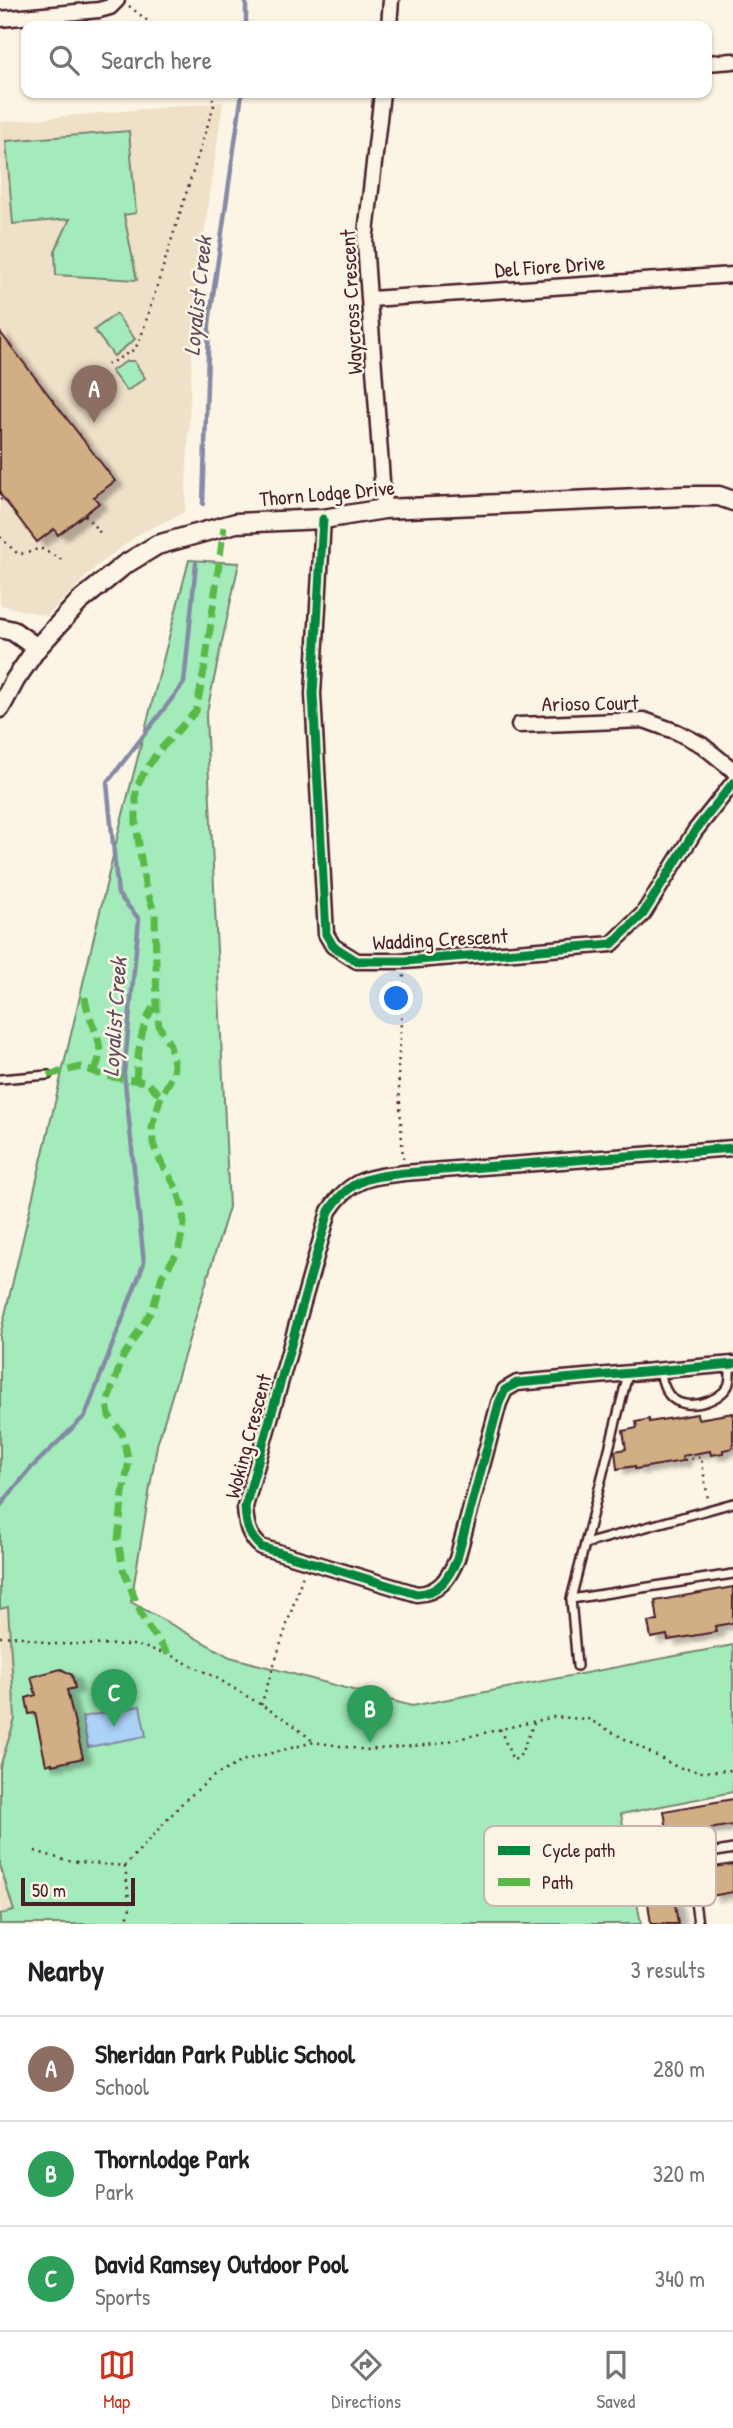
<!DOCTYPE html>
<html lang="en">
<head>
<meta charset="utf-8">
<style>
	body { margin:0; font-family:"Patrick Hand",sans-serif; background:#f2f2f2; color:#202124 }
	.scale { position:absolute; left:21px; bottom:18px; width:114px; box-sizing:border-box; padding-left:7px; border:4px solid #4a1f2b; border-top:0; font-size:19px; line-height:24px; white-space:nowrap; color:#4a1f2b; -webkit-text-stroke:5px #fcf5e5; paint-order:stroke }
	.you { position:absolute; left:397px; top:999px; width:24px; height:24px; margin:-18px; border:5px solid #fff; border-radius:50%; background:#1a73e8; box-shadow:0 0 0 10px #1a73e833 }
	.badge { display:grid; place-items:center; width:46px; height:46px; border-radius:50%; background:#c8321e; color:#fff; font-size:23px; font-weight:700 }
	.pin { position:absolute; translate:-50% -58px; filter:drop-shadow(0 2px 4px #0008) }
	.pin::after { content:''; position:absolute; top:37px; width:24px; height:21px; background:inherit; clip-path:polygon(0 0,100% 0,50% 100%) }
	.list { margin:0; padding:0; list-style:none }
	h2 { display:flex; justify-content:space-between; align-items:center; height:91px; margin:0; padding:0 28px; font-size:30px }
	h2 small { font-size:23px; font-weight:400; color:#757577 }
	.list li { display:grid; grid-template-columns:46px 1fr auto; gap:21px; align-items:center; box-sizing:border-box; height:105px; padding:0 28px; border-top:2px solid #e0e0e0 }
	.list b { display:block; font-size:26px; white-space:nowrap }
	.list p { margin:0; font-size:23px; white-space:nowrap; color:#757577 }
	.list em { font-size:23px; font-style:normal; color:#757577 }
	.icon { flex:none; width:38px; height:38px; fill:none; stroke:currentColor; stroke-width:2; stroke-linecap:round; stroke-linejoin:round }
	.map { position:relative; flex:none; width:733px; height:1924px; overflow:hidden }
	.search { position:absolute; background:#fff; box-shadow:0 2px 5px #0004; left:21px; right:21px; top:21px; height:77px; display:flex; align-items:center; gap:18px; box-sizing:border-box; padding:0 24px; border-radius:14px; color:#757577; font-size:26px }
	.sheet { height:406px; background:#fff }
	nav { display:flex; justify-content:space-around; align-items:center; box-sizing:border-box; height:98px; border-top:2px solid #e0e0e0; background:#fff; font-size:19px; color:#757577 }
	nav a { display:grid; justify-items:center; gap:4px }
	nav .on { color:#c8321e }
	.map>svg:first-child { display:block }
</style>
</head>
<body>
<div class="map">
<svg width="733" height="1924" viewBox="0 0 733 1924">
	<defs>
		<filter id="shadow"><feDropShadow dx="8" dy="4.5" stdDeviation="2" flood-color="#0004"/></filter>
	</defs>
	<rect width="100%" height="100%" fill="#fcf5e5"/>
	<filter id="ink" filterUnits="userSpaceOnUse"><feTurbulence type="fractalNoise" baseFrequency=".0143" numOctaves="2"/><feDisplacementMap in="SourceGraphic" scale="14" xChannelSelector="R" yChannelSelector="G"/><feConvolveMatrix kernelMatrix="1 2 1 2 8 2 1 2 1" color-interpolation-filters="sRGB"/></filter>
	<g filter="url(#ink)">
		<g fill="#efe0c8">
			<polygon points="223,102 200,264 193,334 185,512 139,534 97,566 47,616 0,605 0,122"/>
			<polygon points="8,1607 15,1719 0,1767 0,1609"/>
			<polygon points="0,1865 14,1911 0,1914"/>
		</g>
		<g fill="#a3ebba" stroke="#768572" stroke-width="2">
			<polygon points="129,131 136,213 124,215 137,280 56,275 55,251 70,219 13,224 6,141"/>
			<polygon points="116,314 135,339 114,356 94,330"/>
			<polygon points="127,361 134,361 145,378 127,391 111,371"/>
			<polygon points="189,560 239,563 206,716 229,1207 157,1445 131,1602 230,1657 412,1706 733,1645 733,1792 621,1814 641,1924 0,1924 0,1914 14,1911 0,1865 0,1767 15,1719 8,1607 0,1609 0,1336 120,826"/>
		</g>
		<polygon fill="#acd2f6" stroke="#858aa5" stroke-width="2" points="140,1706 146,1736 88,1747 82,1717"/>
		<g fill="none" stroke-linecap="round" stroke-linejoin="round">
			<g stroke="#858aa5" stroke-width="4.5">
				<polyline points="246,0 246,26"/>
				<polyline points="203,504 209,323 242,93"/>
				<polyline points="0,1506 31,1468 85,1416 144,1263 124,1073 139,919 118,894 107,783 184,683 196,563"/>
			</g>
		</g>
		<g fill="#d1ae83" stroke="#4a1f2b" stroke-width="2" filter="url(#shadow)">
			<polygon points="0,332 115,481 94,497 99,503 58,535 54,529 37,542 0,494"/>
			<polygon points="733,1413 733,1448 723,1450 723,1453 711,1455 710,1451 682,1456 683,1461 635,1469 635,1466 617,1469 615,1451 626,1449 623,1431 637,1428 636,1422 649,1419 649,1422 697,1414 698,1419"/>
			<polygon points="733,1587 733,1623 715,1626 716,1632 668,1640 667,1635 651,1638 648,1622 658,1621 655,1601"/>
			<polygon points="61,1669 72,1675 75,1688 67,1690 83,1758 52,1765 52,1763 46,1765 35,1713 29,1714 26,1698 36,1695 31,1677"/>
			<polygon points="733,1799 733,1825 668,1836 664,1811"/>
			<polygon points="666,1843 678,1924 651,1924 640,1847"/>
			<polygon points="733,1864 733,1892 711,1896 707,1868"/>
		</g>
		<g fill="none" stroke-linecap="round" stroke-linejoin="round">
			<defs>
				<g id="service">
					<polyline points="0,1079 48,1075"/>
					<path d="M659,1371C662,1379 664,1390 670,1396C684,1412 718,1403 728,1386C731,1380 730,1372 730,1365"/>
					<polyline points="585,1544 733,1503"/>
					<polyline points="571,1599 733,1574"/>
					<polyline points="577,1666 571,1599 628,1374"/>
					<polyline points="698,1924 689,1857 733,1849"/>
				</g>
				<g id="minor">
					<polyline points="0,19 99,10 110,7 117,0"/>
					<polyline points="389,26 391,0"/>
					<polyline points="707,63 733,61"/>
					<polyline points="382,93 365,242 384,509"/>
					<polyline points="370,299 733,275"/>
					<polyline points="323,519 313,694 326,934 333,946 357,961 405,961 612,944 643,914 695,831 733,783"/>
					<polyline points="519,725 644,720 677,732 702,745 733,770"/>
					<path d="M733,1148L404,1173C368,1177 350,1179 329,1211L245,1507C246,1525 248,1535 261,1547L417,1594C439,1593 448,1579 457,1559L499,1403L505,1390L517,1383L733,1364"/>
				</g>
				<g id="tertiary">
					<polyline points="0,628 13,631 37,648"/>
					<polyline points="0,708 15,680 37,648 79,602 124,565 157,545 236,523 323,519 384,509 685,496 719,496 733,501"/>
				</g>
			</defs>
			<use href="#service" stroke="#4a1f2b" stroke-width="12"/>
			<use href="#minor" stroke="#4a1f2b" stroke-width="19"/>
			<use href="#tertiary" stroke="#4a1f2b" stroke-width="23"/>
			<g stroke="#4a1f2b" stroke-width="2.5" stroke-dasharray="2 5" stroke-linecap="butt">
				<polyline points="129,6 154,26"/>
				<polyline points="107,365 135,349 141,337 214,105 212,93"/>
				<polyline points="0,500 3,498"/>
				<polyline points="85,515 102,535"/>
				<polyline points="0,537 18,554 27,553 40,548 64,561"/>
				<polyline points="403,1159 398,1069 404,974"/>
				<polyline points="684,1460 701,1457 708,1499"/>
				<polyline points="0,1637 18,1636 52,1644 136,1645 168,1654 215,1677 291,1723 314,1742"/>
				<polyline points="261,1705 303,1575"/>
				<polyline points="500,1729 513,1760 519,1758 534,1723"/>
				<polyline points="35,1851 67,1861 125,1866 184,1801 214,1776 245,1760 314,1742 366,1750 436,1744 554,1717 588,1719 677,1767 702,1772 733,1770"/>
				<polyline points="125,1866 130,1907 126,1924"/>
			</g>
			<use href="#service" stroke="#fcf5e5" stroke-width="7"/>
			<use href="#minor" stroke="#fcf5e5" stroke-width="14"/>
			<use href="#tertiary" stroke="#fcf5e5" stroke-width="18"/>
			<g stroke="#58b947" stroke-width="7" stroke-dasharray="14 7" stroke-linecap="butt">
				<path d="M85,997C88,1027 110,1041 94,1072"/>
				<polyline points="48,1075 81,1067 105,1076 147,1082 161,1096"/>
				<path d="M136,1081C138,1053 140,1024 157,1001"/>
				<polyline points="168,1654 144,1621 123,1569 118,1540 123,1493 129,1461 122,1433 109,1416 107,1403 123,1357 153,1308 162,1276 178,1252 184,1224 182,1205 177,1189 157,1155 153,1143 152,1126 161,1096 173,1075 174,1064 170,1045 159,1026 157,1012 155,914 145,885 136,825 136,788 145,771 157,753 196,711 205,666 224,527"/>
			</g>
			<defs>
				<g id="cycleway">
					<polyline points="323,519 313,694 326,934 333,946 357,961 405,961 612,944 643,914 695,831 733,783"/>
					<path d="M733,1148L404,1173C368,1177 350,1179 329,1211L245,1507C246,1525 248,1535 261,1547L417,1594C439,1593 448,1579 457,1559L499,1403L505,1390L517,1383L733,1364"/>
				</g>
			</defs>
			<use href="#cycleway" stroke="#fcf5e5" stroke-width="13"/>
			<use href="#cycleway" stroke="#00873e" stroke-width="9"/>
		</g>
	</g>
	<g text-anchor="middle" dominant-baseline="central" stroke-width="5" stroke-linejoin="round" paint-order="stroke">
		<g font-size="21" fill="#4a1f2b" stroke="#fcf5e5">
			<text transform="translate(550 266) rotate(-4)">Del Fiore Drive</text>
			<text transform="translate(351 302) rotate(-93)">Waycross Crescent</text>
			<text transform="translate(327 493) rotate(-5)">Thorn Lodge Drive</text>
			<text transform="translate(590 703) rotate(-1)">Arioso Court</text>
			<text transform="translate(440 939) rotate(-3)">Wadding Crescent</text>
			<text transform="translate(248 1436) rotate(-75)">Woking Crescent</text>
		</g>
		<g font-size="23" font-style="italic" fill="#624c5e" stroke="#fcf5e5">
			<text transform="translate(197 296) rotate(-84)">Loyalist Creek</text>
			<text transform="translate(114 1017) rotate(-86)">Loyalist Creek</text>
		</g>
	</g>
	<rect x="484" y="1826" width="232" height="80" rx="10" fill="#fcf5e5" stroke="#c7b5ad" stroke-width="2"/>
	<rect x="498" y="1846" width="32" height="9" fill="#00873e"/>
	<rect x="498" y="1878" width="32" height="8" fill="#58b947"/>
	<g font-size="19" fill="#4a1f2b">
		<text x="542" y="1857">Cycle path</text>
		<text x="542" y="1889">Path</text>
	</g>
</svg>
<div class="scale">50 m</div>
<div class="you"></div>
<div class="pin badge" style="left:94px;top:423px;background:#8d6e63">A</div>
<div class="pin badge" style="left:370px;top:1743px;background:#2e9e5b">B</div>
<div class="pin badge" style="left:114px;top:1727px;background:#2e9e5b">C</div>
<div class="search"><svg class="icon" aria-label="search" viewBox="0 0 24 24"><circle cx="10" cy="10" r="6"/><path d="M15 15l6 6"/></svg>Search here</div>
</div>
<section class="sheet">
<h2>Nearby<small>3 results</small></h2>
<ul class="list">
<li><span class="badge" style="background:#8d6e63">A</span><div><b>Sheridan Park Public School</b><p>School</p></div><em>280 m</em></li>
<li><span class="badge" style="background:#2e9e5b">B</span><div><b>Thornlodge Park</b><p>Park</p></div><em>320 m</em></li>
<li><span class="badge" style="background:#2e9e5b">C</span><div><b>David Ramsey Outdoor Pool</b><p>Sports</p></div><em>340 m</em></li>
</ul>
</section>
<nav>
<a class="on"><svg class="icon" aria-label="map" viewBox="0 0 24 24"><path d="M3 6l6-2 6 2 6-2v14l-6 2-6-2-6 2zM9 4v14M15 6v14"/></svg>Map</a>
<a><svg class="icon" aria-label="directions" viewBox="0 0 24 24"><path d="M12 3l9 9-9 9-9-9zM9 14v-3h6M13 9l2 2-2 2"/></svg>Directions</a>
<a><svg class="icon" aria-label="saved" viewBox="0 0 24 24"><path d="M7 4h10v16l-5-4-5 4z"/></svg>Saved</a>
</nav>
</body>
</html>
